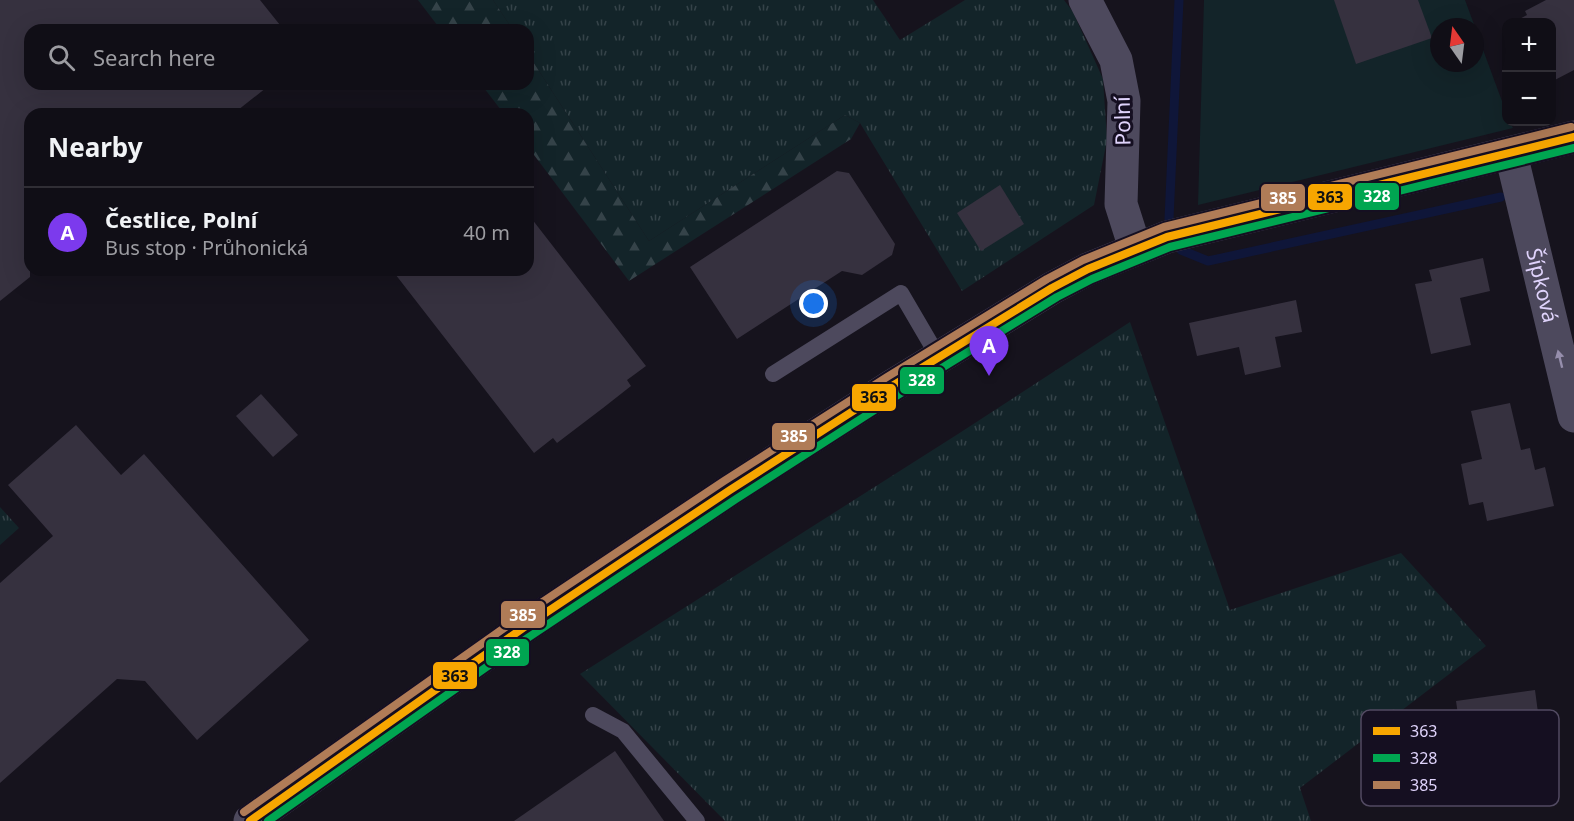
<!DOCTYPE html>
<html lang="en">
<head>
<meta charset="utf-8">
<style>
	body { margin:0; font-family:"Noto Sans",sans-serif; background:#19171f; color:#f1f3f6 }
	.controls { position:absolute; right:18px; top:18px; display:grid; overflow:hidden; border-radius:12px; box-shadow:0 6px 24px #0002 }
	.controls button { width:54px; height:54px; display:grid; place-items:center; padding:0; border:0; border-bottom:2px solid #302e35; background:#100e16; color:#f1f3f6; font:30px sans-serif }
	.compass { position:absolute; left:1430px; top:18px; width:54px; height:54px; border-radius:50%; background:#100e16; box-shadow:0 6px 24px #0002; rotate:346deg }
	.you { position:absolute; left:814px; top:304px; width:21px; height:21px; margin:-15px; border:4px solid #fff; border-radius:50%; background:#1a73e8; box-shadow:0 0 0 9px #1a73e833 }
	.badge { display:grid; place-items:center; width:39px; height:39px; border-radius:50%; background:#7c3aed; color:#fff; font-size:20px; font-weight:700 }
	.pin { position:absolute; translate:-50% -50px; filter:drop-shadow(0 2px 3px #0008) }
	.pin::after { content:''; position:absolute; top:32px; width:21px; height:18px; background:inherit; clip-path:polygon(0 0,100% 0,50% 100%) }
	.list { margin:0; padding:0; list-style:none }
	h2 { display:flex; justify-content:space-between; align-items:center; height:78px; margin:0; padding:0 24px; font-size:26px }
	h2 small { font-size:20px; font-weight:400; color:#9c9ca1 }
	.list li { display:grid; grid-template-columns:39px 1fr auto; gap:18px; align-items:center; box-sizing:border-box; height:90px; padding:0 24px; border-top:2px solid #302e35 }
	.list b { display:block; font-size:22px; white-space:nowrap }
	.list p { margin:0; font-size:20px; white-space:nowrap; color:#9c9ca1 }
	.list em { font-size:20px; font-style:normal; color:#9c9ca1 }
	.icon { flex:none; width:33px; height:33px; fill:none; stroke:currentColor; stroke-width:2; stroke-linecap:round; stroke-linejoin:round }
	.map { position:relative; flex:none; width:1574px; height:821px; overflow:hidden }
	.search { position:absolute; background:#100e16; box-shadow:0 6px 24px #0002; left:24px; top:24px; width:510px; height:66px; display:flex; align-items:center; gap:15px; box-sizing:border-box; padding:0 21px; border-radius:18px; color:#9c9ca1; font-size:22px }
	.panel { position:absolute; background:#100e16; box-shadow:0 6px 24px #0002; left:24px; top:108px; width:510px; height:168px; border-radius:18px }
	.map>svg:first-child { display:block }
</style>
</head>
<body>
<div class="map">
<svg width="1574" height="821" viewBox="0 0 1574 821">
	<defs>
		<pattern id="grass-tufts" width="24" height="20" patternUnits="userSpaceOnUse" patternTransform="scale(1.5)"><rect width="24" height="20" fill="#132429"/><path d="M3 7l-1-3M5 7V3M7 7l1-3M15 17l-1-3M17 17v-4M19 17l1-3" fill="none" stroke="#354349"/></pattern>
		<pattern id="forest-firs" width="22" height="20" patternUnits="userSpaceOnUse" patternTransform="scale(1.5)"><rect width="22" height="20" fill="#132429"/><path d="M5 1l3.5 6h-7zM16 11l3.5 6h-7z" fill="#354349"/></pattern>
	</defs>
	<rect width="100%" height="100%" fill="#16131d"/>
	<g fill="url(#grass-tufts)">
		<polygon points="493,0 873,0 900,40 965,0 1064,0 1073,12 1103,79 1107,140 1094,205 962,291 860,123 845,115 649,241 528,54 528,30 513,30"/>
		<polygon points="1130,322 1230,610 1401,553 1486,646 1300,788 1311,821 725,821 580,674 958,434"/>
		<polygon points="0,507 19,528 0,545"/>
	</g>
	<g fill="url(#forest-firs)">
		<polygon points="418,0 493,0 513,30 441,30"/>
		<polygon points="528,54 649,241 845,115 860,123 851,139 629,281 528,147 528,114 504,114 481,84 528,84"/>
	</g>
	<polygon fill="#132429" points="1204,0 1465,0 1475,27 1439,27 1439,63 1475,63 1475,28 1506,112 1506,122 1510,122 1513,128 1198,205"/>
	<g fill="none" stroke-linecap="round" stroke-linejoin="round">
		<g stroke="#0f1639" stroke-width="9">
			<polyline points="1169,219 1179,0"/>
			<polyline points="1181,250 1208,261 1501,197"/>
		</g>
	</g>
	<g fill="#36313f">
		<polygon points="0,0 260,0 284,30 30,30 30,84 271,84 233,114 30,114 30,277 0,301"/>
		<polygon points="1334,0 1418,0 1432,38 1356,64"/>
		<polygon points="1546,0 1574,0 1574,70 1551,82 1551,22 1514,22 1527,15 1525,11"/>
		<polygon points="837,171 849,173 895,244 892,255 862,275 842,271 737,339 690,267"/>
		<polygon points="1000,185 1024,224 981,251 957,213"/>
		<polygon points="528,214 646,366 627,380 631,386 603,408 557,443 553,438 534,453 392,270 528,270"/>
		<polygon points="1483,258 1490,291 1460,298 1471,345 1431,354 1415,284 1432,281 1429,270"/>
		<polygon points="1296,300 1302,332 1275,337 1281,367 1245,375 1239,347 1197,356 1189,323"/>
		<polygon points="261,394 298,435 273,457 236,416"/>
		<polygon points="1510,403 1521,450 1530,448 1535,470 1545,467 1554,506 1487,521 1483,502 1469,505 1461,464 1482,459 1471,411"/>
		<polygon points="76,425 121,475 144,454 309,640 197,740 145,681 117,679 0,783 0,583 53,536 8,485"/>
		<polygon points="1535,690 1544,758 1506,764 1501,732 1471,737 1469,727 1460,729 1456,701"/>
		<polygon points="615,751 664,821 514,821"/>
	</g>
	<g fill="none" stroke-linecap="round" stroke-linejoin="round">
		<g stroke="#4d495d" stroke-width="16">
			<polyline points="773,374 901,293 939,358"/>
			<polyline points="593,715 623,731 697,821"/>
		</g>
		<g stroke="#4d495d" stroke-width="33">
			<polyline points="1085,0 1116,60 1124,101 1121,204 1135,248"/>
			<path id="s1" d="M1511,154L1574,416"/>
		</g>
		<polyline stroke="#4d495d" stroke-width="33" points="250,821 523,628 730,490 892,386 1052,288 1088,269 1167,237 1574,137"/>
		<defs>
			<polyline id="bus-1" points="250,821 523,628 730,490 892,386 1052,288 1088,269 1167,237 1574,137"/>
			<polyline id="bus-2" points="268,821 529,637 736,499 898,395 1057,297 1092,279 1170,247 1574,148"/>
			<polyline id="bus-3" points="244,812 517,619 724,481 887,377 1047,279 1083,260 1164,227 1571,127"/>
		</defs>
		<use href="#bus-1" stroke="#150f21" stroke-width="12"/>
		<use href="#bus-2" stroke="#150f21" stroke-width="12"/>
		<use href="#bus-3" stroke="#150f21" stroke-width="12"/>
		<use href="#bus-1" stroke="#f7a600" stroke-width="8"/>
		<use href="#bus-2" stroke="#00a651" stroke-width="8"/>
		<use href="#bus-3" stroke="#b07c57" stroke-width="8"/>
	</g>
	<defs><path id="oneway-solid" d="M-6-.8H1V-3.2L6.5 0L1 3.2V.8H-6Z" transform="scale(1.5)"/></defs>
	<use fill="#968eac" href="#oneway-solid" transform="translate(1560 359) rotate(-104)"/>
	<g text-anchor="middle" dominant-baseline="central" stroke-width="6" stroke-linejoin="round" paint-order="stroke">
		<g font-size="21" fill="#dfd3fb" stroke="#150f21">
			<text transform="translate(1122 121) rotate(-91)">Polní</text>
			<text stroke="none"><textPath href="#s1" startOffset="135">Šípková</textPath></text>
		</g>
	</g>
	<rect x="1361" y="710" width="198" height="96" rx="9" fill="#150f21" stroke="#524a62" stroke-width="1.5"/>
	<rect x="1373" y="727" width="27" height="8" fill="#f7a600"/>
	<rect x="1373" y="754" width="27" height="8" fill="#00a651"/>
	<rect x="1373" y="781" width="27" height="8" fill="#b07c57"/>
	<g font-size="16" fill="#dfd3fb">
		<text x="1410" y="737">363</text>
		<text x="1410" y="764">328</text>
		<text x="1410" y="791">385</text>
	</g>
	<g stroke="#150f21" stroke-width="2">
		<rect x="1354" y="182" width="46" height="29" rx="6" fill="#00a651"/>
		<rect x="1307" y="183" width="46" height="28" rx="6" fill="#f7a600"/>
		<rect x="1260" y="183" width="46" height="29" rx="6" fill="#b07c57"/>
		<rect x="899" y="366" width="46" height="29" rx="6" fill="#00a651"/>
		<rect x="851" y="383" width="46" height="29" rx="6" fill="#f7a600"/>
		<rect x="771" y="422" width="45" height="29" rx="6" fill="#b07c57"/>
		<rect x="500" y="600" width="46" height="29" rx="6" fill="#b07c57"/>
		<rect x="485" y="638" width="45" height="29" rx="6" fill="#00a651"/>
		<rect x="432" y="661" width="46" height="29" rx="6" fill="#f7a600"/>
	</g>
	<g font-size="16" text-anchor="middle" font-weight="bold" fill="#fff">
		<text x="1377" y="202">328</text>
		<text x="1283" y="204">385</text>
		<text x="922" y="386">328</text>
		<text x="794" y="442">385</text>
		<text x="523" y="621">385</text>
		<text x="507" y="658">328</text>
	</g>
	<g font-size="16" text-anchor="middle" font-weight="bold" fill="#111">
		<text x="1330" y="203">363</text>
		<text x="874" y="403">363</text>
		<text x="455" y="682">363</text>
	</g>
</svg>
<div class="controls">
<button>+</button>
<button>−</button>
</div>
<svg class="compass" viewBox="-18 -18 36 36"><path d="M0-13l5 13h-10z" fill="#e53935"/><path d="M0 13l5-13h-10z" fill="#9c9ca1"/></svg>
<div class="you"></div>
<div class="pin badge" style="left:989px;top:376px">A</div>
<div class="search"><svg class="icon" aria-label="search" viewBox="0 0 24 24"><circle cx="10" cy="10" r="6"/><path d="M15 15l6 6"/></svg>Search here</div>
<section class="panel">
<h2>Nearby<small></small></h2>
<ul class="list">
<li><span class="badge">A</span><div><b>Čestlice, Polní</b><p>Bus stop · Průhonická</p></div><em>40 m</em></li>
</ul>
</section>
</div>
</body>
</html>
